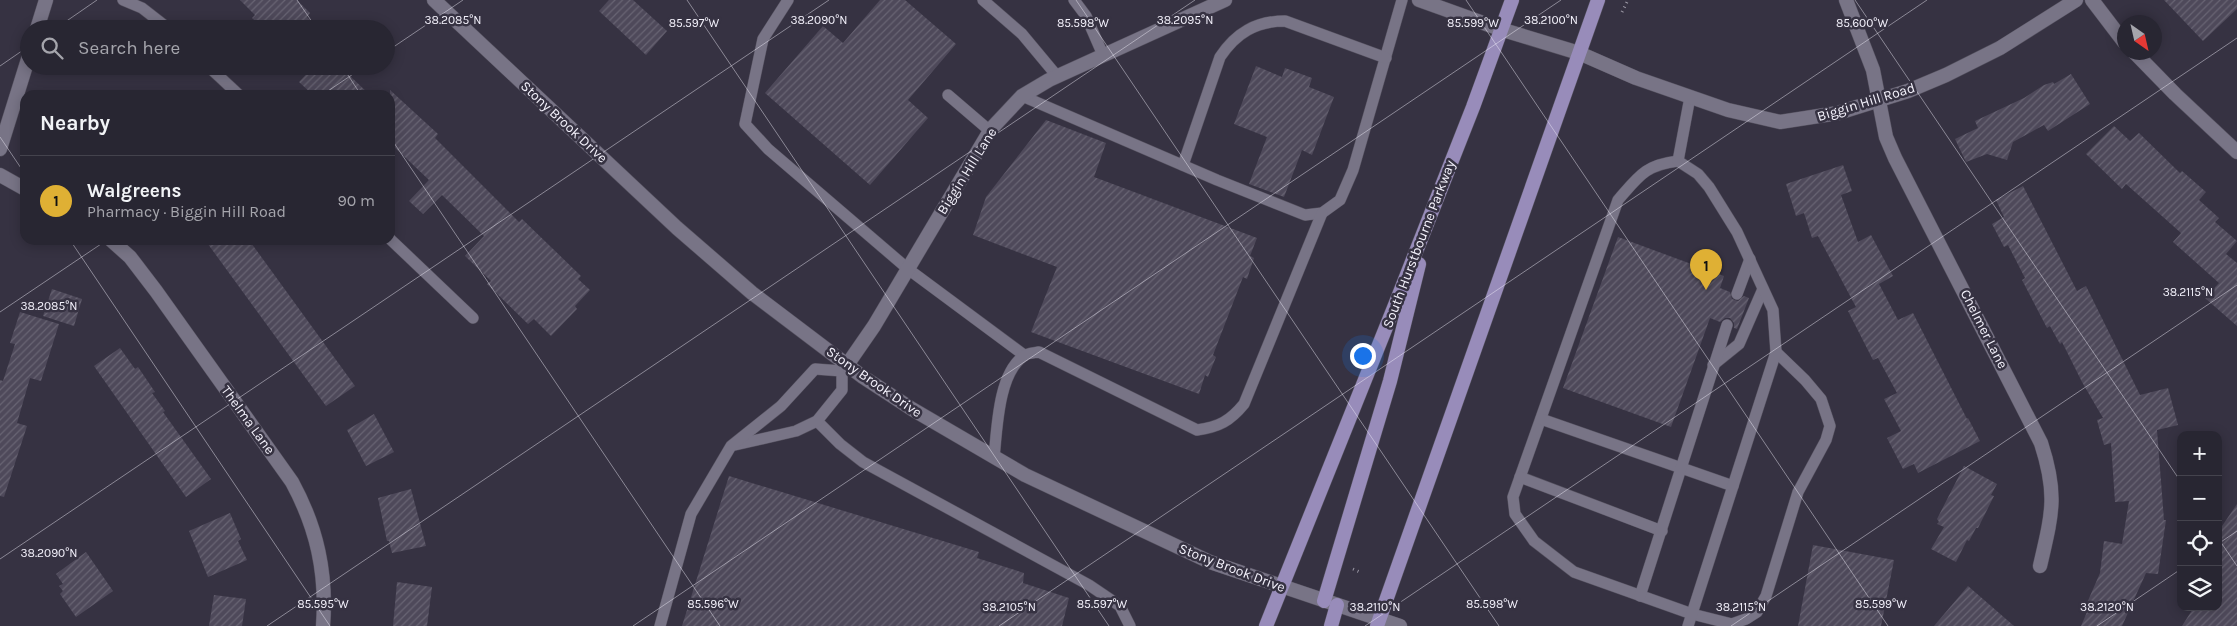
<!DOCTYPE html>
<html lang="en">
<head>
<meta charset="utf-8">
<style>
	body { margin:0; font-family:Karla,sans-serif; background:#34323e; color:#f1f3f6 }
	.controls { position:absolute; right:15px; bottom:15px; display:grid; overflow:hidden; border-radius:10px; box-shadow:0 2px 12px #0003 }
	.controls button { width:45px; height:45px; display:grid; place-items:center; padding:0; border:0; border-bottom:1px solid #44434d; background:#282632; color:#f1f3f6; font:25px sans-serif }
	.compass { position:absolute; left:2117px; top:15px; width:45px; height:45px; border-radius:50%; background:#282632; box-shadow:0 2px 12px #0003; rotate:146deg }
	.you { position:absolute; left:1362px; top:355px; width:18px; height:18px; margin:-12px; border:4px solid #fff; border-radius:50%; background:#1a73e8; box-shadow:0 0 0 8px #1a73e833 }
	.badge { display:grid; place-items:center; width:32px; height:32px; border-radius:50%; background:#dfb034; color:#111; font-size:16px; font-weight:700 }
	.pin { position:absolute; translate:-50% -41px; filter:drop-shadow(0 1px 2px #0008) }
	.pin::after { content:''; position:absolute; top:26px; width:18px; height:15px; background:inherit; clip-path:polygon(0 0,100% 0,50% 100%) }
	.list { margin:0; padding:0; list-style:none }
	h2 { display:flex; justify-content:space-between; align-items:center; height:65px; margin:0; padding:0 20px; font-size:21px }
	h2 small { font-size:16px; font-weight:400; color:#a5a5ac }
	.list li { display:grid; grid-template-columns:32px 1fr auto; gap:15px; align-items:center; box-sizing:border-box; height:90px; padding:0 20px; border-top:1px solid #44434d }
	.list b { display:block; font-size:19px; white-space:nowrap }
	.list p { margin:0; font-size:16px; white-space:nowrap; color:#a5a5ac }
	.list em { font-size:16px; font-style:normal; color:#a5a5ac }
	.icon { flex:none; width:28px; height:28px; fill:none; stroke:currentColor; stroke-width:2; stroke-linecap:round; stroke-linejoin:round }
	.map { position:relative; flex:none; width:2237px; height:626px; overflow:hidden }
	.search { position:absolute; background:#282632; box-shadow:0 2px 12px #0003; left:20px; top:20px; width:375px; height:55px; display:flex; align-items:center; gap:12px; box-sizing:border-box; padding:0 18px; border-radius:28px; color:#a5a5ac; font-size:19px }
	.panel { position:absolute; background:#282632; box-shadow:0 2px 12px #0003; left:20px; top:90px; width:375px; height:155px; border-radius:15px }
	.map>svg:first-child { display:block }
</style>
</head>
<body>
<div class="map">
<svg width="2237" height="626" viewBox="0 0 2237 626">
	<defs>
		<pattern id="building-hatch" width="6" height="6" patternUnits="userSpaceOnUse" patternTransform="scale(1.25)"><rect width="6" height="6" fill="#4e495a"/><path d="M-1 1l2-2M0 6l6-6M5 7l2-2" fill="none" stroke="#686473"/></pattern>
	</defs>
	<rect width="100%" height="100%" fill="#363242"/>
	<g fill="url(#building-hatch)">
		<polygon points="240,0 297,0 310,13 307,17 319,29 264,29 252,18 255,15"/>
		<polygon points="609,0 633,0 667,31 646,55 599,11"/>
		<polygon points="880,0 905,0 956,44 908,100 928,118 870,185 765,93 823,26 843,43"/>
		<polygon points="2164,0 2237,0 2237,9 2203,41"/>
		<polygon points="314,66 358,66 349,75 370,95 313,95 299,82"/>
		<polygon points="1256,66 1282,77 1285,68 1312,78 1309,87 1334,97 1312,155 1302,150 1284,197 1249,184 1267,137 1234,124"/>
		<polygon points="2071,74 2090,104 2048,131 2044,125 2013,142 2007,160 1987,154 1966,162 1955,139 1978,128 1975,121 2024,98 2044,85 2053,82 2054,84"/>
		<polygon points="390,90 438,134 435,138 519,222 522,219 581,276 578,279 590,290 575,306 577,309 551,336 534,319 528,324 487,284 491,281 465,256 484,236 442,195 423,214 409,201 429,180 390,143"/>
		<polygon points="1046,120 1106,143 1094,177 1257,238 1250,256 1254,258 1247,279 1243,277 1213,355 1216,357 1208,377 1205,375 1199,394 1031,332 1057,267 973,235 986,197"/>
		<polygon points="2114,126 2130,141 2139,133 2180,173 2182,171 2206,192 2199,200 2219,218 2215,222 2237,241 2226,254 2237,263 2237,326 2205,298 2219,283 2173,242 2181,233 2126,184 2122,189 2086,154"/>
		<polygon points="1843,165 1852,191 1841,195 1858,242 1871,235 1893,276 1879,284 1898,320 1913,313 1967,419 1968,418 1980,441 1918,473 1914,464 1903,469 1887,438 1901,431 1884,399 1897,393 1878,358 1873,360 1848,311 1856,307 1818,236 1812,238 1804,213 1796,216 1786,184"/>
		<polygon points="2023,186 2077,291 2086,286 2140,395 2168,388 2178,425 2157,430 2164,520 2166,520 2158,574 2146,573 2122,626 2081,626 2090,605 2087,603 2100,573 2104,541 2122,544 2129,501 2115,502 2111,443 2104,445 2097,420 2103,418 2082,382 2062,342 2060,344 2050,326 2047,328 2022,280 2025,278 2008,245 2004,247 1992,224 2004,217 1996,200"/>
		<polygon points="1618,237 1724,276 1720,288 1730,292 1732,299 1738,301 1744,296 1749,298 1737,329 1734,328 1734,323 1730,318 1725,318 1720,322 1710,318 1671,427 1563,388"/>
		<polygon points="205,240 249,240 355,386 326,406"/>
		<polygon points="52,289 82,299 74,326 43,316"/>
		<polygon points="20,312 59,324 41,381 30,378 17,423 27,426 4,497 0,496 0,380 3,381 15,344 10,343"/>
		<polygon points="120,348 135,369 138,367 155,392 152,393 165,411 163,412 211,479 186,497 94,366"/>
		<polygon points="374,414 394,452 366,466 347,430"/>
		<polygon points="1964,466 1997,484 1991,495 1994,496 1978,528 1976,528 1969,541 1967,540 1956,562 1931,549 1944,527 1937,524 1939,522 1937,519"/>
		<polygon points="729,476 979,552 977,558 1024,573 1023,583 1069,598 1062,626 682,626"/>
		<polygon points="411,489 426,546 392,553 389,541 387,541 378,498"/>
		<polygon points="2237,504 2237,626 2182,626 2194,607 2218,607 2218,532"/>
		<polygon points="230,513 241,539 238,541 247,560 208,577 189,531"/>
		<polygon points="1813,545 1894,560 1881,626 1798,626"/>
		<polygon points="86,552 113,591 76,617 60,594 63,591 59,586 63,584 56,574"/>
		<polygon points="397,582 432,587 427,626 393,626"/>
		<polygon points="1968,586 2014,626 1934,626"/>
		<polygon points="214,595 246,599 242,626 209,626"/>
	</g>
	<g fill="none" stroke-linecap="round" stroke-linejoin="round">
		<defs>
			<g id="service">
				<polyline points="123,0 142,8 169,29"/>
				<polyline points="788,0 763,39 745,124 768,149 908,269 1024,355"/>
				<polyline points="983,0 1022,34 1057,76"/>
				<polyline points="1074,0 1086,16 1103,55"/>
				<polyline points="208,66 239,95"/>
				<polyline points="948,95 990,131"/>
				<polyline points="1022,96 1217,180 1305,215 1322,213 1340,200 1353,170 1402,0"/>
				<path d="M1678,161C1645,165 1639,176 1618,200L1513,497L1515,514L1534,541L1574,572L1692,614L1732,624L1746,619L1757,612L1766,596L1798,492L1826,440L1830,426L1821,399L1805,380L1776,352"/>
				<path d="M1183,165L1220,57C1236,33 1256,21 1285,21L1386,58"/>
				<polyline points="390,239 473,318"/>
				<polyline points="1737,294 1750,259"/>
				<polyline points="1713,365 1739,344 1763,289"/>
				<polyline points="1541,419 1733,486"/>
				<polyline points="817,421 840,444 863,462 1089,585 1120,606 1130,626"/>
				<polyline points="735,445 796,431 817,421 842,390 842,371 846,366"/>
				<path d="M994,458C997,430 998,373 1024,356C1027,353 1034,353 1039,352L1197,430C1219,427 1230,421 1244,404L1322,213"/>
				<polyline points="1520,477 1662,531"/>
				<polyline points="1640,596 1727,325"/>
				<polyline points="660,626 691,514 731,446 781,406 815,369 842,371"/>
				<polyline points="1688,626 1776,352 1773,310 1737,232 1709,187 1698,174 1678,161 1690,97"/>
			</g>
			<g id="minor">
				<polyline points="1419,0 1500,29 1579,53 1636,78 1728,110 1780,122 1838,113 1908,91 1946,75 2000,48 2076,0"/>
				<path d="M1846,0L1873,70L1886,137L1895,158L2041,443C2058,495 2052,514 2040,566"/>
				<polyline points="2092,0 2124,42"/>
				<polyline points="37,29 46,0"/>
				<polyline points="2134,52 2175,94 2237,152"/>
				<polyline points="0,149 29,56"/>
				<polyline points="0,175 25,189"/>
				<path d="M111,240L130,257L156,291L292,482C317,528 327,573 323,626"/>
				<polyline points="847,365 874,326 991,129 1022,96 1049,80 1225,0"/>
			</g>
			<polyline id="tertiary" points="434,0 677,228 752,293 863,377 912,409 1025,475 1210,562 1400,626"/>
			<g id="primary">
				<polyline points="1324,601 1390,381 1419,264"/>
				<polyline points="1266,626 1395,305 1473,107 1512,0"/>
				<polyline points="1331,626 1337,605"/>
				<polyline points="1377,626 1598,0"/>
			</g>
		</defs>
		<use href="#service" stroke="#55515f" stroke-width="12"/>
		<use href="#minor" stroke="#55515f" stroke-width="15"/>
		<use href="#tertiary" stroke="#55515f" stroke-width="15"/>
		<use href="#primary" stroke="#55515f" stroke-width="15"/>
		<g stroke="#9d9aa7" stroke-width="3" stroke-dasharray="1 4" stroke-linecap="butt">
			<polyline points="1622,12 1628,0"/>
			<polyline points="1353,569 1362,573"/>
		</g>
		<use href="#service" stroke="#787486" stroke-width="11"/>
		<use href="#minor" stroke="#787486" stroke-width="14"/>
		<use href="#tertiary" stroke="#787486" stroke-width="14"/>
		<use href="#primary" stroke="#988cba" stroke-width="14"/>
	</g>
	<path fill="none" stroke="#f4f2fc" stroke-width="1" stroke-opacity="0.45" d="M297,0L317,29M687,0L1109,626M1076,0L1499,626M1466,0L1888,626M1855,0L2181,482M55,29L97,0M386,52L463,0M0,66L29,46M342,66L361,95M322,95L365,66M0,137L25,174M390,137L720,626M70,240L330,626M0,312L107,240M2218,538L2237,566M2218,544L2237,531M0,559L829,0M267,626L1195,0M633,626L1561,0M999,626L1927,0M1365,626L2237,38M1731,626L2237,285M2097,626L2181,569"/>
	<g text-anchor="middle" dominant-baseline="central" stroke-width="5" stroke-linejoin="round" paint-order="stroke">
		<g font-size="14" fill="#f4f2fc" stroke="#363242">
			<text transform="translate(1866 102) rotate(-17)">Biggin Hill Road</text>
			<text transform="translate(564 122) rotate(43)">Stony Brook Drive</text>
			<text transform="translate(967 171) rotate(-58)">Biggin Hill Lane</text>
			<text transform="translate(1419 244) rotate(-69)">South Hurstbourne Parkway</text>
			<text transform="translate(1984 329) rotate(63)">Chelmer Lane</text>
			<text transform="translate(874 382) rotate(35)">Stony Brook Drive</text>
			<text transform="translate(248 420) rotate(54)">Thelma Lane</text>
			<text transform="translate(1232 568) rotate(21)">Stony Brook Drive</text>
		</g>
	</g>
	<g font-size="12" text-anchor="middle" fill="#f4f2fc" stroke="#363242" stroke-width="5" stroke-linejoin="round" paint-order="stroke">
		<text x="1185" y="24">38.2095°N</text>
		<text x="453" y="24">38.2085°N</text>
		<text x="819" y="24">38.2090°N</text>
		<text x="1551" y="24">38.2100°N</text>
		<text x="694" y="27">85.597°W</text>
		<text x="1083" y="27">85.598°W</text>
		<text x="1862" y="27">85.600°W</text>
		<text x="1473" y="27">85.599°W</text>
		<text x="2188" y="296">38.2115°N</text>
		<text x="49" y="310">38.2085°N</text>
		<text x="49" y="557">38.2090°N</text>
		<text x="323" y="608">85.595°W</text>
		<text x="713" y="608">85.596°W</text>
		<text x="1102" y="608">85.597°W</text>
		<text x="1492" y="608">85.598°W</text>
		<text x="1881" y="608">85.599°W</text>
		<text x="1009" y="611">38.2105°N</text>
		<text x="1375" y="611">38.2110°N</text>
		<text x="1741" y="611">38.2115°N</text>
		<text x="2107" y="611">38.2120°N</text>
	</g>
</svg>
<div class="controls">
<button>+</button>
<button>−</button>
<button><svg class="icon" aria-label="locate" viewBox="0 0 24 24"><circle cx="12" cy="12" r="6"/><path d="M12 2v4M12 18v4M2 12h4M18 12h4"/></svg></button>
<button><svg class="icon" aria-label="layers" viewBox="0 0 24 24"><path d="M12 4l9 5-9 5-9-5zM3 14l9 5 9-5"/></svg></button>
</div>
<svg class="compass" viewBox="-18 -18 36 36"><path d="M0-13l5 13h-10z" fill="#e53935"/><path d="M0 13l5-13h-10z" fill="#a5a5ac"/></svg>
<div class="you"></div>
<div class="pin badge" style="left:1706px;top:290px">1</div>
<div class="search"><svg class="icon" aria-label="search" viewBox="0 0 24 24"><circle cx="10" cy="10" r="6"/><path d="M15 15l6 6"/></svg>Search here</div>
<section class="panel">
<h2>Nearby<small></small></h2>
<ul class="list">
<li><span class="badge">1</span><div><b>Walgreens</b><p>Pharmacy · Biggin Hill Road</p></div><em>90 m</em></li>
</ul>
</section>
</div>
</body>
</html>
